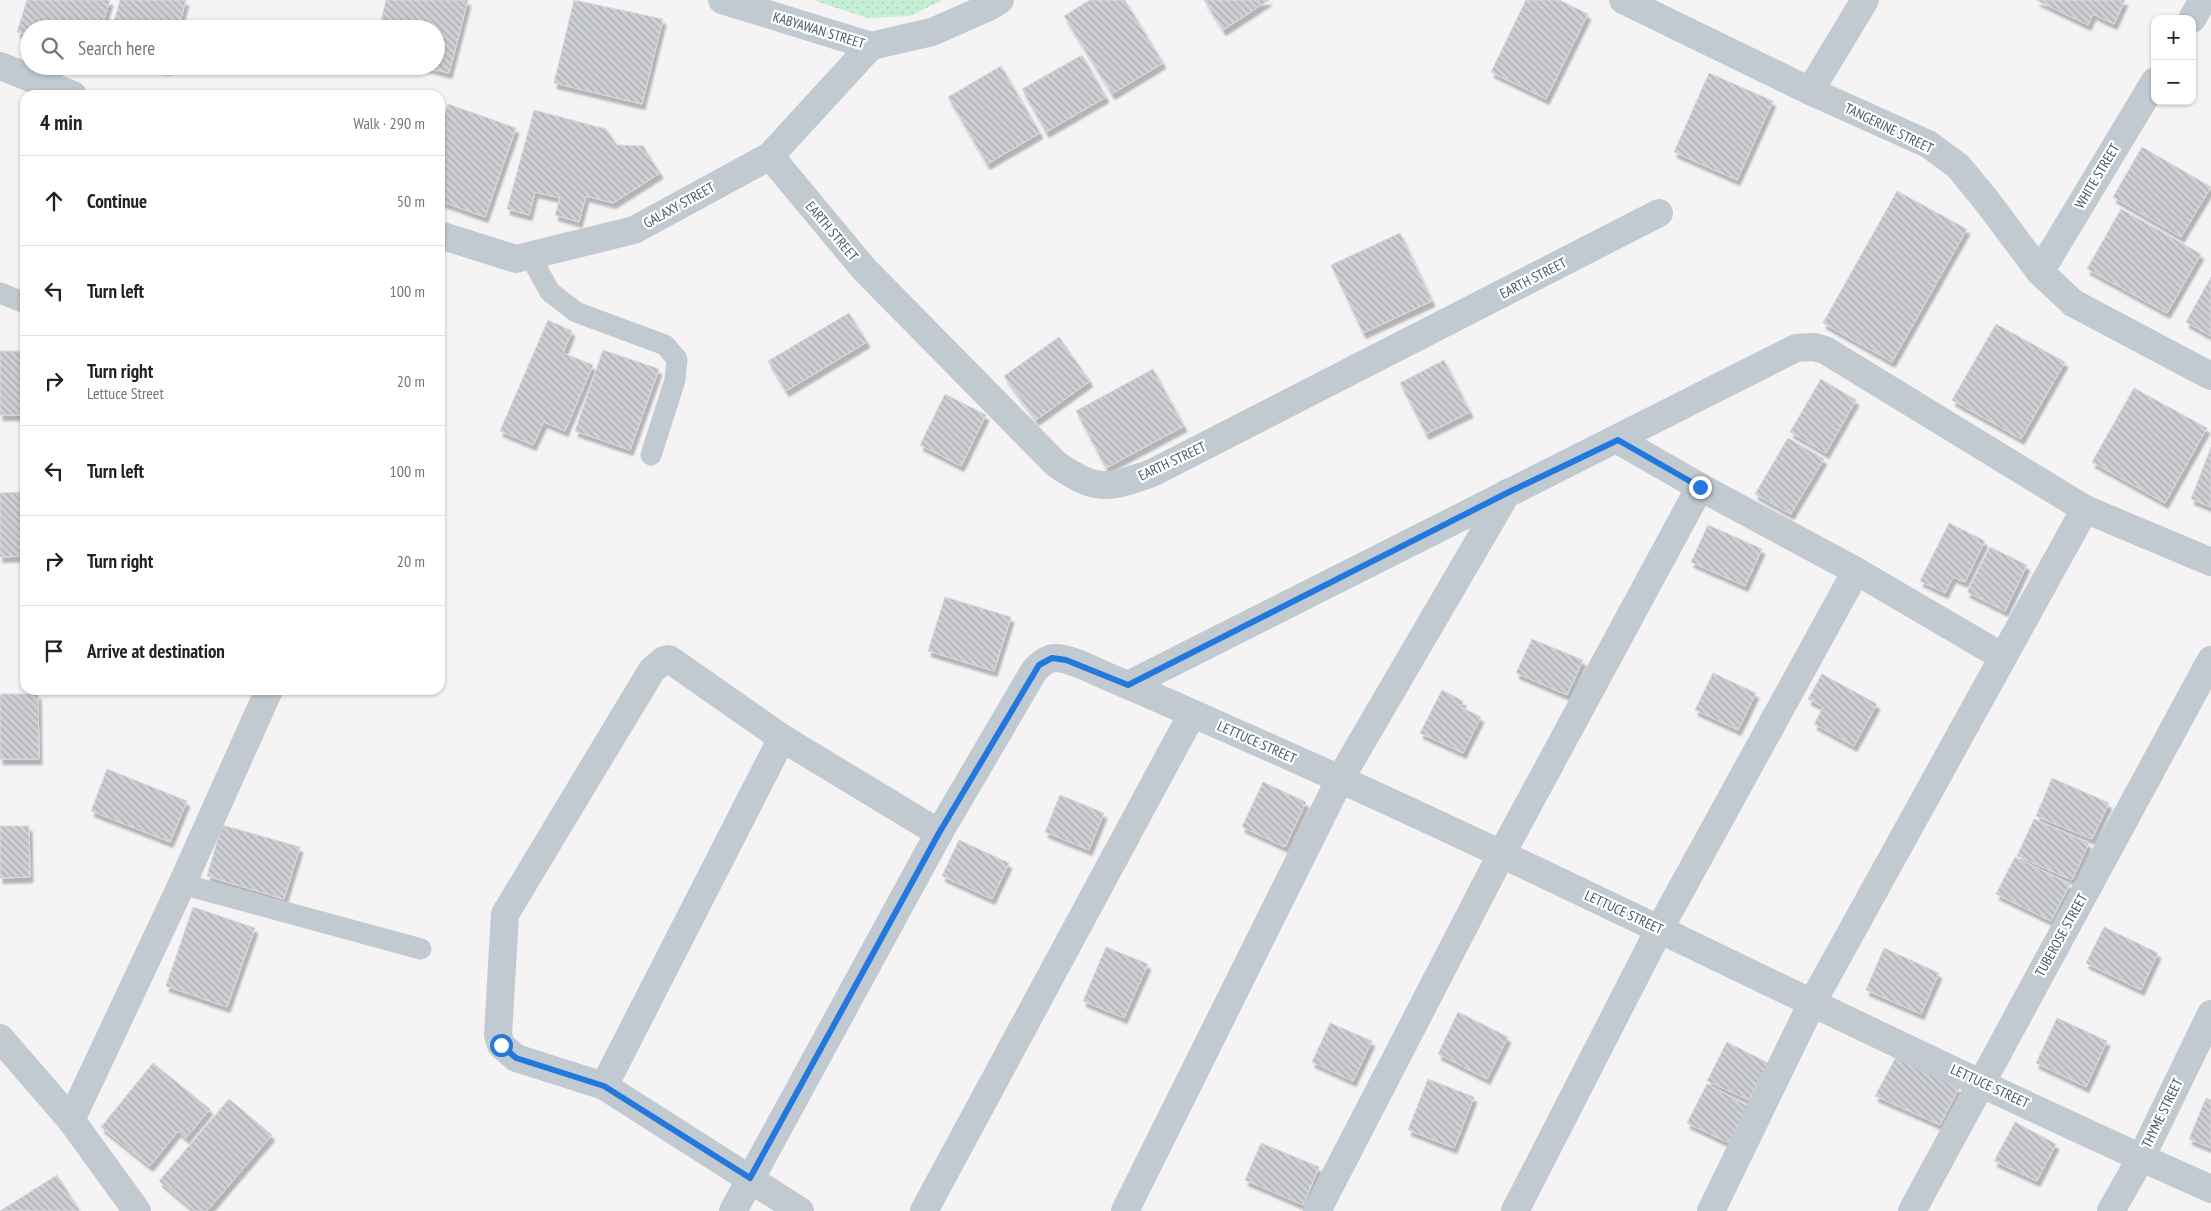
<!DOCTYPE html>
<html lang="en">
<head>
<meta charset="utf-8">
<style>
	body { margin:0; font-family:"PT Sans Narrow",sans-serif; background:#f6f6f6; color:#222 }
	.controls { position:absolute; right:15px; top:15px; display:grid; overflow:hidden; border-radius:10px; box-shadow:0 1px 4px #0004 }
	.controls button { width:45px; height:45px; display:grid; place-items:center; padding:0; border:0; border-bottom:1px solid #e0e0e0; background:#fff; color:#222; font:25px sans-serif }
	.stop { position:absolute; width:15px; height:15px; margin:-11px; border:4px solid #2378de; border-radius:50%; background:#fff }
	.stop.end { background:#2378de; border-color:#fff; box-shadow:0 1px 5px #0008 }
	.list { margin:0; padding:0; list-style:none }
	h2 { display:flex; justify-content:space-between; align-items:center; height:65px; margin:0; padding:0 20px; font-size:21px }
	h2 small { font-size:16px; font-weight:400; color:#767676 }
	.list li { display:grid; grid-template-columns:32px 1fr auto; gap:15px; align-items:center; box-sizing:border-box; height:90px; padding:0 20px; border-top:1px solid #e0e0e0 }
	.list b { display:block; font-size:19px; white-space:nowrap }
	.list p { margin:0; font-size:16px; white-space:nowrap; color:#767676 }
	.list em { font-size:16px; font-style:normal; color:#767676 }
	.icon { flex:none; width:28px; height:28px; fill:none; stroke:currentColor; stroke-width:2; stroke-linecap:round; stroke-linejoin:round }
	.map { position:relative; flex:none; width:2211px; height:1211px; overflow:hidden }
	.search { position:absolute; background:#fff; box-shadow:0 1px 4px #0004; left:20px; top:20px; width:425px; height:55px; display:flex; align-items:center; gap:12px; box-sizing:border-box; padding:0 18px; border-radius:28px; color:#767676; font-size:19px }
	.panel { position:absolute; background:#fff; box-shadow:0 1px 4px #0004; left:20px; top:90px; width:425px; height:605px; border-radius:15px }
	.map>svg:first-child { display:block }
</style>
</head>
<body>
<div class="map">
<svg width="2211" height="1211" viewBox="0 0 2211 1211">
	<defs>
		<pattern id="park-dots" width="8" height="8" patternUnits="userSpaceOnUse" patternTransform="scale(1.25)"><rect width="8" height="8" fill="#c5efd4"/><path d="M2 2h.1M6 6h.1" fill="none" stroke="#abcfb8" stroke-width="1.8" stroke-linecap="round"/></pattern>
		<pattern id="building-back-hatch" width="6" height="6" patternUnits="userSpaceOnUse" patternTransform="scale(1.25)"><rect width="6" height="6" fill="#cdcfd4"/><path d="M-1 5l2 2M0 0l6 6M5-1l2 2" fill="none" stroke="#a8abaf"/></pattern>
		<filter id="shadow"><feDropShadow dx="3" dy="5.5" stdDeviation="1" flood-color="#0004"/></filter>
	</defs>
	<rect width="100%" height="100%" fill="#f5f3f3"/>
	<polygon fill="url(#park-dots)" points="813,0 943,0 910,16 867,18"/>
	<g fill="url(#building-back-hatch)" stroke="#d7d9dd" filter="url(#shadow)">
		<polygon points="27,0 110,0 101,29 29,29 29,35 17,32"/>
		<polygon points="120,0 186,0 178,29 112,29"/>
		<polygon points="386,0 468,0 449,73 422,66 436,66 436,29 379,29"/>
		<polygon points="574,0 663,19 642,104 554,83"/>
		<polygon points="1090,0 1125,0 1163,63 1112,94 1064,16"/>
		<polygon points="1204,0 1269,0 1223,30"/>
		<polygon points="1526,0 1559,0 1588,14 1546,99 1491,72"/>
		<polygon points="2036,0 2125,0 2114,24 2093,14 2088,25"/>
		<polygon points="1082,55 1106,97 1046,132 1022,89"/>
		<polygon points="151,66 168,66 167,70"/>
		<polygon points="1001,66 1040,133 987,164 948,97"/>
		<polygon points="1709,73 1773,101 1737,180 1674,152"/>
		<polygon points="448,104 516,128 485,217 440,201 440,129"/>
		<polygon points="534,110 606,129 617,145 643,146 660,173 613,203 586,196 579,222 555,215 560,198 535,192 529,215 507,209"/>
		<polygon points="2142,147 2211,187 2181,237 2113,197"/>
		<polygon points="1897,191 1967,229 1892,362 1823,323"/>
		<polygon points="2121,209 2201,254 2167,313 2087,269"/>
		<polygon points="1400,233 1432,301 1363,333 1331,265"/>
		<polygon points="2211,277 2211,336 2186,322"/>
		<polygon points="849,313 867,342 786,391 768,361"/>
		<polygon points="548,320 572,331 563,353 593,365 565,431 544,422 533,445 500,431"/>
		<polygon points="1996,324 2065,362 2021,439 1952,400"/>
		<polygon points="1059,337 1090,381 1036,420 1004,376"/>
		<polygon points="603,350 659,369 630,450 575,431"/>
		<rect x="0" y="351" width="25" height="64"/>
		<polygon points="1444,360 1470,412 1426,434 1400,383"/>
		<polygon points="1153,369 1184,426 1106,468 1076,411"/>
		<polygon points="1821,379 1856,400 1826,453 1790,432"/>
		<polygon points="2134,388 2207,428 2165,503 2092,462"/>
		<polygon points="945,394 986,415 961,466 920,445"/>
		<polygon points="1788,438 1824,459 1791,514 1755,494"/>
		<polygon points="2211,447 2211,507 2191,499"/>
		<polygon points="25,492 25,556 0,557 0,493"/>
		<polygon points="1949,523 1985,541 1965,582 1953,577 1945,593 1920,581"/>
		<polygon points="1708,525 1762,549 1745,586 1691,562"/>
		<polygon points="1990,547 2027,565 2005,611 1967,592"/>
		<polygon points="945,597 1011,617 994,671 928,651"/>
		<polygon points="1532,639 1583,660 1567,695 1516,673"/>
		<polygon points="1713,673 1756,693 1738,730 1695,710"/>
		<polygon points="1822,674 1877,704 1854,746 1814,724 1823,707 1808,699"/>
		<polygon points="1442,690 1463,701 1461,707 1481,717 1463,753 1420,733"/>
		<polygon points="0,694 38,694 39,759 0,759"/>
		<polygon points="107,769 187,801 170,842 91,811"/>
		<polygon points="2052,778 2109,803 2092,839 2036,816"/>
		<polygon points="1263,782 1306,802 1285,847 1242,827"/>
		<polygon points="1060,795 1104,813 1089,850 1045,832"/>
		<polygon points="2034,819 2089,843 2072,880 2017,856"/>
		<polygon points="222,825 300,847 284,899 207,876"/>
		<polygon points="0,826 29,826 30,877 0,878"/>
		<polygon points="959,840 1009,863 992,899 942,876"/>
		<polygon points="2015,857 2070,884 2051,921 1996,894"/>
		<polygon points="193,907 255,928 227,1007 166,986"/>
		<polygon points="2104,927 2158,953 2141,990 2086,963"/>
		<polygon points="1106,947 1148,964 1124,1018 1083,1001"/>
		<polygon points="1884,948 1939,973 1921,1014 1866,990"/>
		<polygon points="1458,1012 1508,1037 1487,1079 1438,1054"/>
		<polygon points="2057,1018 2107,1041 2086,1087 2036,1063"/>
		<polygon points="1330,1023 1372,1041 1353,1081 1312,1062"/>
		<polygon points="1727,1042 1768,1063 1749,1100 1707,1081"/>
		<polygon points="1896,1057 1959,1088 1940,1125 1875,1096"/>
		<polygon points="153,1063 210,1109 186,1138 178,1131 150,1166 101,1127"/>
		<polygon points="1428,1079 1474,1097 1454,1148 1408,1130"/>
		<polygon points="1707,1084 1748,1106 1729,1143 1687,1123"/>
		<polygon points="2206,1098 2211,1100 2211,1148 2189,1139"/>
		<polygon points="229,1099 272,1135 207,1211 195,1211 159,1181"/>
		<polygon points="2015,1122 2056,1144 2037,1181 1994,1161"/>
		<polygon points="1261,1143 1319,1167 1303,1205 1245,1180"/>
		<polygon points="57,1175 80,1211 0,1211"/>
	</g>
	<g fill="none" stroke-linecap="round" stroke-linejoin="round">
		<g stroke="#c1cad0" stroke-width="21">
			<polyline points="530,256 550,292 576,312 665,345 677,359 675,380 651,455"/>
			<polyline points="0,293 25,303"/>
			<polyline points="182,884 421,949"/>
		</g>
		<g stroke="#c1cad0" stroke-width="28">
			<polyline points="722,0 871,46 932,32 989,7 1000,0"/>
			<polyline points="1623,0 1810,91 1928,144 1958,166 1986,200 2040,272 2073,303 2211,376"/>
			<polyline points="2192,19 2203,0"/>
			<polyline points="0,66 73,95"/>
			<polyline points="1810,91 1865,0"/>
			<path d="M770,156L864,269L1056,464C1097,492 1107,489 1152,473L1659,213"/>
			<polyline points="440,235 516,259 634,230 770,156 871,46"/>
			<polyline points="2040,272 2155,81"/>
			<polyline points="1618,440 1700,487 1856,571 2003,657"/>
			<polyline points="1128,685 1796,348 1814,347 1825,350 2085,509 2211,562"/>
			<polyline points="0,1038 71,1120"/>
			<polyline points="604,1086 782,738"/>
			<polyline points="137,1211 71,1120 182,884 269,690"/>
			<path d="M733,1211L939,833L1034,671C1040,664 1047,658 1056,658C1074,659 1094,671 1111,678C1163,700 1214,723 1266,746C1584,887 1893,1048 2211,1189"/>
			<polyline points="800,1211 604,1086 516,1058 501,1045 498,1035 505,914 652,670 664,660 669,659 782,738 939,833"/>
			<polyline points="924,1211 1192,714"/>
			<polyline points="1125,1211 1340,779 1507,493"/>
			<polyline points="1317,1211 1501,855 1700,487"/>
			<polyline points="1515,1211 1660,928 1856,571"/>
			<polyline points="1711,1211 1812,1003 2085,509"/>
			<polyline points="1912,1211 2211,660"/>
			<polyline points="2111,1211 2141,1158 2211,1014"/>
		</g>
	</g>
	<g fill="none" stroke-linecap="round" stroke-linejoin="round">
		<polyline stroke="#2378de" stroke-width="6" points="501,1045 516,1058 604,1086 750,1178 939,833 1039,665 1052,658 1066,660 1128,685 1507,493 1618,440 1700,487"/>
	</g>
	<g text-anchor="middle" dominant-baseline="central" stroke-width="4.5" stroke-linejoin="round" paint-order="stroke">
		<g font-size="14" fill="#4b565f" stroke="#fff">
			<text transform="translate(819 30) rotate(17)">KABYAWAN STREET</text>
			<text transform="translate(1889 128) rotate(26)">TANGERINE STREET</text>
			<text transform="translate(2097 176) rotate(-59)">WHITE STREET</text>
			<text transform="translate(679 205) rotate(-29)">GALAXY STREET</text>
			<text transform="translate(832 231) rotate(50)">EARTH STREET</text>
			<text transform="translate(1533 278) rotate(-27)">EARTH STREET</text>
			<text transform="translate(1172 461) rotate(-25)">EARTH STREET</text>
			<text transform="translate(1257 742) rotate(24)">LETTUCE STREET</text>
			<text transform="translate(1624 912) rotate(25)">LETTUCE STREET</text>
			<text transform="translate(2061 935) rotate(-61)">TUBEROSE STREET</text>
			<text transform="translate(1990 1086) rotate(25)">LETTUCE STREET</text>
			<text transform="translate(2162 1113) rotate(-64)">THYME STREET</text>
		</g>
	</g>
</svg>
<div class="controls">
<button>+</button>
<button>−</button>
</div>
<div class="stop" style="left:501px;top:1045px"></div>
<div class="stop end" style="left:1700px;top:487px"></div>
<div class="search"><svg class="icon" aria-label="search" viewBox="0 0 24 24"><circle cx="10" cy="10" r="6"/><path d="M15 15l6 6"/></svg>Search here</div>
<section class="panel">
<h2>4 min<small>Walk · 290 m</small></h2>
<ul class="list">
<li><svg class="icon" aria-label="ahead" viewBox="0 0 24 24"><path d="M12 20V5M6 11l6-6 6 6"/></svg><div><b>Continue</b></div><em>50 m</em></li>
<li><svg class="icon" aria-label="left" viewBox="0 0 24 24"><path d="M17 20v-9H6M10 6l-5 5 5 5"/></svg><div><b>Turn left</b></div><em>100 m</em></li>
<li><svg class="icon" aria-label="right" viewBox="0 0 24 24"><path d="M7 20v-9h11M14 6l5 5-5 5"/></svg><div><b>Turn right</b><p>Lettuce Street</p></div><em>20 m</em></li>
<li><svg class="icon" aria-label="left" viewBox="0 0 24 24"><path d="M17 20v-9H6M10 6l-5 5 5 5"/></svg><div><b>Turn left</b></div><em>100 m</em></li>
<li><svg class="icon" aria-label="right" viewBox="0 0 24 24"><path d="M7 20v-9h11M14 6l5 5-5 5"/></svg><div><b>Turn right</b></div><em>20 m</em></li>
<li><svg class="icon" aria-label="arrive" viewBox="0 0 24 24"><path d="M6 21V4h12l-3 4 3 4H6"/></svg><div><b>Arrive at destination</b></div></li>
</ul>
</section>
</div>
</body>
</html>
